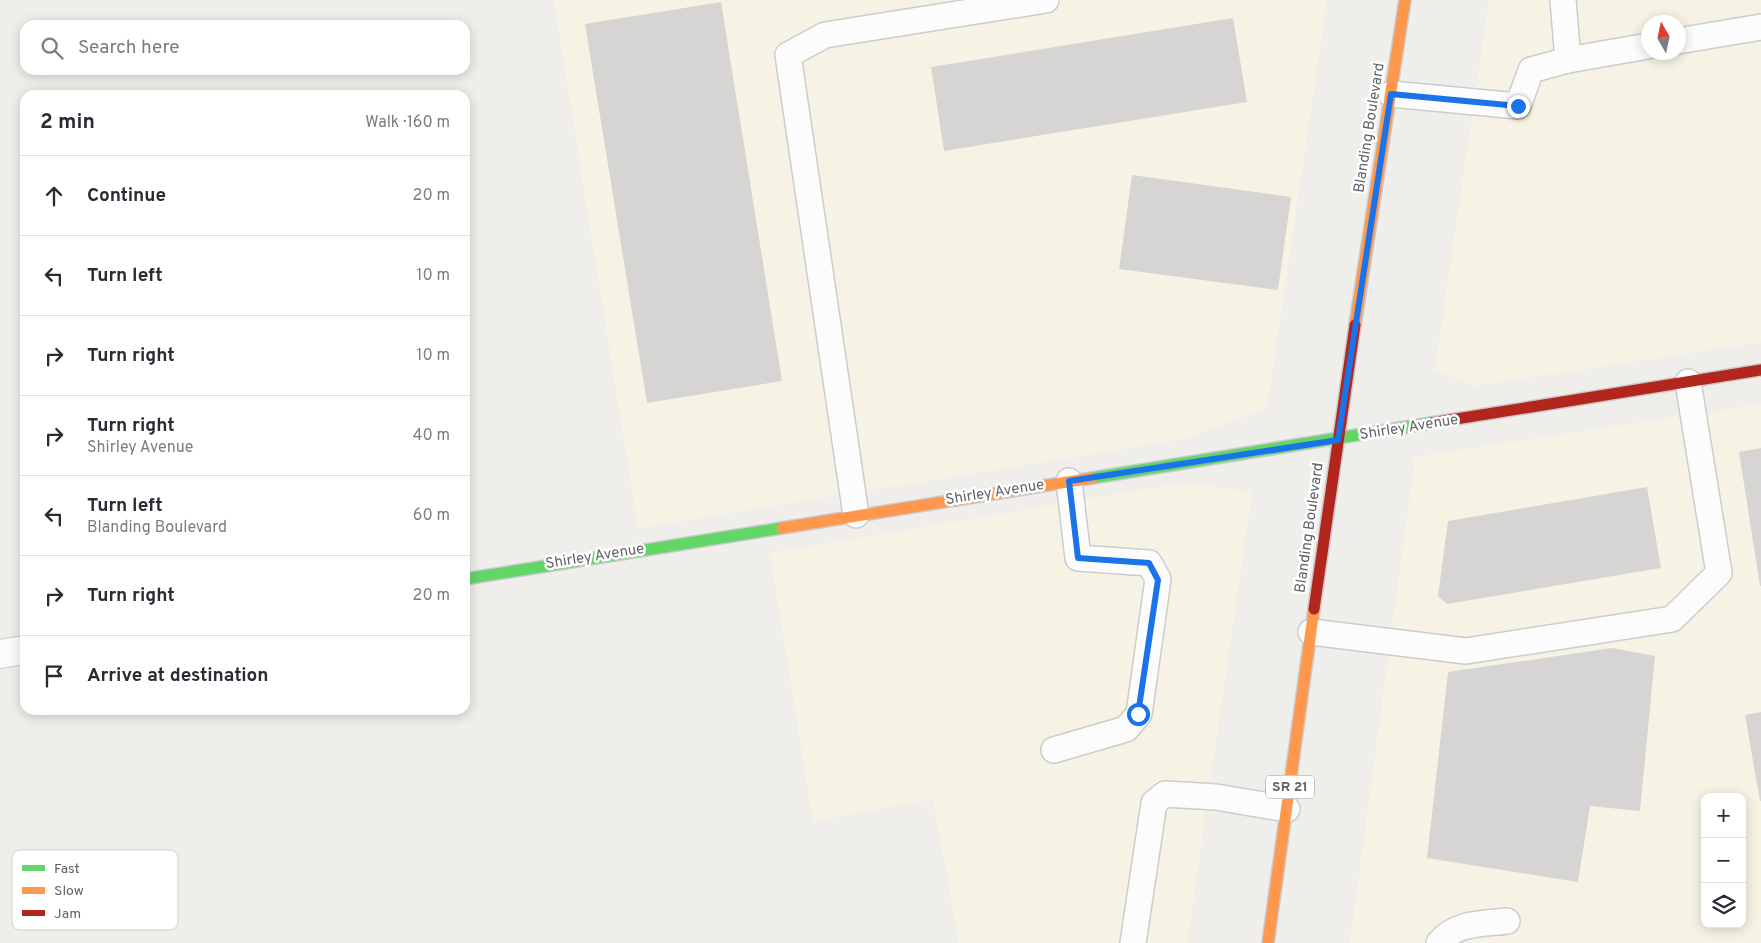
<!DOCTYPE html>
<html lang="en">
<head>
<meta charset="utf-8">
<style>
	body { margin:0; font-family:Overpass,sans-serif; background:#f2f2f3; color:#2b2b33 }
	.controls { position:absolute; right:15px; bottom:15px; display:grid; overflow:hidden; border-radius:10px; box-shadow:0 2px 12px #0003 }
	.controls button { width:45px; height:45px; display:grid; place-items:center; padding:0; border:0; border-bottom:1px solid #e1e1e2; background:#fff; color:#2b2b33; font:25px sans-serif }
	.compass { position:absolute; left:1641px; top:15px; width:45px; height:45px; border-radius:50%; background:#fff; box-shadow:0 2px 12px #0003; rotate:351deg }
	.stop { position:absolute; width:15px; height:15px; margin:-11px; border:4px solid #1a73e8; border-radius:50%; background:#fff }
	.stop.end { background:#1a73e8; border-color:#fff; box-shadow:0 1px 5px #0008 }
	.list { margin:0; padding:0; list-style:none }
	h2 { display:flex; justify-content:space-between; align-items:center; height:65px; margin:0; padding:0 20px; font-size:21px }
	h2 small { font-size:16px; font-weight:400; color:#7c7c81 }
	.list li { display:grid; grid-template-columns:32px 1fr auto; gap:15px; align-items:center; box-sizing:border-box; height:80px; padding:0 20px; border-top:1px solid #e1e1e2 }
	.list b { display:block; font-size:19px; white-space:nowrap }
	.list p { margin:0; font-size:16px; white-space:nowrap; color:#7c7c81 }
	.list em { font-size:16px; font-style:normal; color:#7c7c81 }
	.icon { flex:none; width:28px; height:28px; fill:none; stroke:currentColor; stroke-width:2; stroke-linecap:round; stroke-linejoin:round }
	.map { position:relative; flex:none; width:1761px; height:943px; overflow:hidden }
	.search { position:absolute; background:#fff; box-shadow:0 2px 12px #0003; left:20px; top:20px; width:450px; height:55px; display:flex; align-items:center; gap:12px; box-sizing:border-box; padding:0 18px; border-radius:15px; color:#7c7c81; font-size:19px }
	.panel { position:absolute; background:#fff; box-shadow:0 2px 12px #0003; left:20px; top:90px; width:450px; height:625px; border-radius:15px }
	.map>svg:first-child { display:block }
</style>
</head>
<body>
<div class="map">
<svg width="1761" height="943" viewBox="0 0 1761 943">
	<rect width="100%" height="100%" fill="#efeeea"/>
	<g fill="#f7f3e4" fill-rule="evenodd">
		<polygon points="554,0 1327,0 1267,408 1183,439 638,528"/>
		<path d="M1489,0H1761V342L1473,386L1435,370ZM1648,22H1678V52H1648Z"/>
		<path d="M1761,404V943H1350L1415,457ZM1705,797H1742V924H1705Z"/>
		<polygon points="1184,483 1252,492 1187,943 959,943 933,799 813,821 770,553"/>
	</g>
	<g fill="#d6d5d3">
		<polygon points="721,2 782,381 647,403 585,24"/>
		<polygon points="1233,18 1247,102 944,151 931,67"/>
		<polygon points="1132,175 1291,197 1278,290 1119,269"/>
		<polygon points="1761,448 1761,586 1760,586 1739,452"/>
		<polygon points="1647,487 1661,568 1447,604 1438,596 1448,521"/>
		<polygon points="1612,648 1655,656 1640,811 1590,806 1578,882 1427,858 1448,672"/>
		<polygon points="1761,712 1761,801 1760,801 1745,715"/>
	</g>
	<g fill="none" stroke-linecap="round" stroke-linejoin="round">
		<defs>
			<g id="lane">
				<polyline points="1678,41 1761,27"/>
				<polyline points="1568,60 1648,46"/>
				<polyline points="1391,94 1518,106 1531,70 1568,60 1563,0"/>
				<polyline points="856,515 788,55 825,35 1046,0"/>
				<polyline points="1311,632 1466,651 1672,619 1719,573 1688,382"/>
				<polyline points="1054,750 1126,729 1139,714 1158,579 1149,563 1078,558 1069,481"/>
				<polyline points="1133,943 1154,803 1165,794 1216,797 1287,809"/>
				<path d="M1439,943C1456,922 1483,924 1507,921"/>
			</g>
			<polyline id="street" points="0,654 25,650"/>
			<g id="fast">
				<polyline points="1092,478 1431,423"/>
				<polyline points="465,579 782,528"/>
			</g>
			<g id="slow">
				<polyline points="1355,325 1405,0"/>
				<polyline points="782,528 1092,478"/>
				<polyline points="1268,943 1314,609"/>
			</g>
			<g id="jam">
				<polyline points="1431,423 1761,370"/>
				<polyline points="1314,609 1355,325"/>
			</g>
		</defs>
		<use href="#lane" stroke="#cbcccc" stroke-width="28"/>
		<use href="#street" stroke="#cbcccc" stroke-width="30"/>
		<use href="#fast" stroke="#cacacb" stroke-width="14"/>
		<use href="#slow" stroke="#cacacb" stroke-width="14"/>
		<use href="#jam" stroke="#cacacb" stroke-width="14"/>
		<use href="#lane" stroke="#fdfcfc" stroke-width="25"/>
		<use href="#street" stroke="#fdfcfc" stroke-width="28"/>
		<use href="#fast" stroke="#63d668" stroke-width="11"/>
		<use href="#slow" stroke="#ff974d" stroke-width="11"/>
		<use href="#jam" stroke="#b3261e" stroke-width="11"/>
	</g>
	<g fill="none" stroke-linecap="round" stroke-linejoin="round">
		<polyline stroke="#1a73e8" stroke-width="6" points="1138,714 1158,580 1149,563 1078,558 1069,481 1338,440 1391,94 1518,106"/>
	</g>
	<g text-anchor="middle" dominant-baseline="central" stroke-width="5" stroke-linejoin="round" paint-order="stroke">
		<rect fill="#fff" stroke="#8f9295" stroke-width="1" x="1266" y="775.5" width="48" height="23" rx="4"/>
		<g font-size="14" font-weight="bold" fill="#5f6368">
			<text x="1290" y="787">SR 21</text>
		</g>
		<g font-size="15" fill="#5f6368" stroke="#fff">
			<text transform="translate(1370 128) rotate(-81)">Blanding Boulevard</text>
			<text transform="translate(1409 428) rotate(-9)">Shirley Avenue</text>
			<text transform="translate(995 493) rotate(-9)">Shirley Avenue</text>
			<text transform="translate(1310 528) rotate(-82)">Blanding Boulevard</text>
			<text transform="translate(595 557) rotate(-9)">Shirley Avenue</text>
		</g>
	</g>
	<rect x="12" y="850" width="166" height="80" rx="8" fill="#fff" stroke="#cfd0d2" stroke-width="1"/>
	<rect x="22" y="865" width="23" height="6" fill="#63d668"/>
	<rect x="22" y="887" width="23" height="7" fill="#ff974d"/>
	<rect x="22" y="910" width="23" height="6" fill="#b3261e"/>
	<g font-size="14" fill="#5f6368">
		<text x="54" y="873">Fast</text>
		<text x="54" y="895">Slow</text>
		<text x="54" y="918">Jam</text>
	</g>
</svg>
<div class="controls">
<button>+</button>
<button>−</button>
<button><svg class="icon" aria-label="layers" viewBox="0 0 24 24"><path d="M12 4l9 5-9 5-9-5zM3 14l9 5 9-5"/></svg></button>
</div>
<svg class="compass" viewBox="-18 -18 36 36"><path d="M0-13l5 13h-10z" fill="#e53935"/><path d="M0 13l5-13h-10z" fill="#7c7c81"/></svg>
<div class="stop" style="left:1138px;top:714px"></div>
<div class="stop end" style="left:1518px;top:106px"></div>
<div class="search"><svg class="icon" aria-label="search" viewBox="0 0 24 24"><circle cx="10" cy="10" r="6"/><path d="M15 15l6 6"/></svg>Search here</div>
<section class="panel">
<h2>2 min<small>Walk · 160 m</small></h2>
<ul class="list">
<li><svg class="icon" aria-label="ahead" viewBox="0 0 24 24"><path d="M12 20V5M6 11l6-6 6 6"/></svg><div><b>Continue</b></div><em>20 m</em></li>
<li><svg class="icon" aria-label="left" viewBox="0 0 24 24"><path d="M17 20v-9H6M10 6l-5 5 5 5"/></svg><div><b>Turn left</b></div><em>10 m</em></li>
<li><svg class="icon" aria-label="right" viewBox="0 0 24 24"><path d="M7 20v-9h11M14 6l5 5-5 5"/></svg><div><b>Turn right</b></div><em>10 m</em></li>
<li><svg class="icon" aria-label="right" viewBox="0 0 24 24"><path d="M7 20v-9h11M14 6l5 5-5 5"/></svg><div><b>Turn right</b><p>Shirley Avenue</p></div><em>40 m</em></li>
<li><svg class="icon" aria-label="left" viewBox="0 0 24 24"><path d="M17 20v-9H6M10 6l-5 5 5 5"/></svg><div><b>Turn left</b><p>Blanding Boulevard</p></div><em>60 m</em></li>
<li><svg class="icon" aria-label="right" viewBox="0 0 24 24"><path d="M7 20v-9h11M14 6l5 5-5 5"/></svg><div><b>Turn right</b></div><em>20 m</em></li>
<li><svg class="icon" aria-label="arrive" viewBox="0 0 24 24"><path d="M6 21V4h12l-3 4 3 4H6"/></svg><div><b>Arrive at destination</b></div></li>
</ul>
</section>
</div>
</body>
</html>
